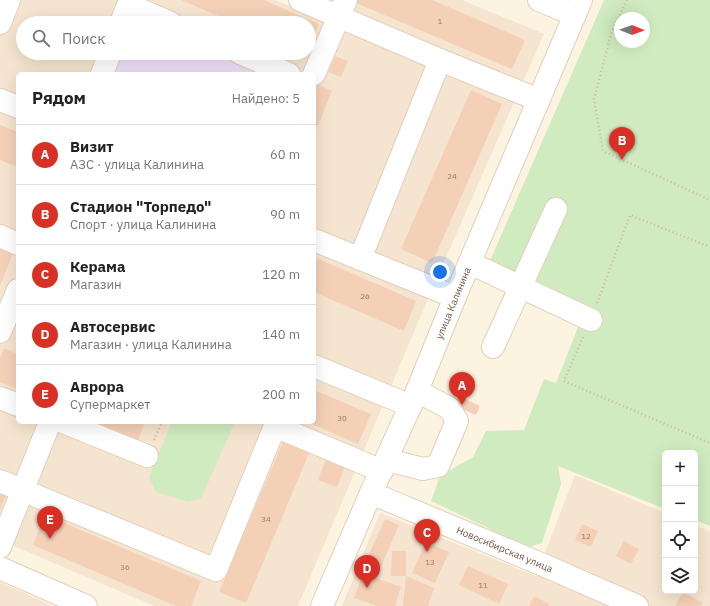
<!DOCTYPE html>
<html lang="ru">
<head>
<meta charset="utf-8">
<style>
	body { margin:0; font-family:"IBM Plex Sans",sans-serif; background:#f6f6f6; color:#222 }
	.controls { position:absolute; right:12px; bottom:12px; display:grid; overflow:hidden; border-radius:6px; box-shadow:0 4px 16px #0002 }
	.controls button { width:36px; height:36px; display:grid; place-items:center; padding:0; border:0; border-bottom:1px solid #e0e0e0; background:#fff; color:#222; font:20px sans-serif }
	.compass { position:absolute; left:614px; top:12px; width:36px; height:36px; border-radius:50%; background:#fff; box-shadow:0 4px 16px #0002; rotate:91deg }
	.you { position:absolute; left:440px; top:272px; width:14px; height:14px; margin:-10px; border:3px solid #fff; border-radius:50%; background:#1a73e8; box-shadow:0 0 0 6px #1a73e833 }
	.badge { display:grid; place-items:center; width:26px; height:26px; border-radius:50%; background:#d93025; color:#fff; font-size:13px; font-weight:700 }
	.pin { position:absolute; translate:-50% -33px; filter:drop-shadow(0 1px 2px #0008) }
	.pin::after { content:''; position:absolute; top:21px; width:14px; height:12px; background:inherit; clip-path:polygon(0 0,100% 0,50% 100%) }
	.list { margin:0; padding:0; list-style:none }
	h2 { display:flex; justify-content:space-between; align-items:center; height:52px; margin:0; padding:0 16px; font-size:17px }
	h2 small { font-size:13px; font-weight:400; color:#767676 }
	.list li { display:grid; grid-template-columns:26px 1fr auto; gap:12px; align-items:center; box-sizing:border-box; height:60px; padding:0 16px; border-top:1px solid #e0e0e0 }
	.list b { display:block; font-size:15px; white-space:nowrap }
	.list p { margin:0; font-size:13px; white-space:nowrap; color:#767676 }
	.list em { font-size:13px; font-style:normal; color:#767676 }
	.icon { flex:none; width:22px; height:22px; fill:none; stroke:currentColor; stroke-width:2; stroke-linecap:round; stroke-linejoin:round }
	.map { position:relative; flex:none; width:710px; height:606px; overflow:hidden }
	.search { position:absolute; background:#fff; box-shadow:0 4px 16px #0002; left:16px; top:16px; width:300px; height:44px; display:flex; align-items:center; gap:10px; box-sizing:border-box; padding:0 14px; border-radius:22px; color:#767676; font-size:15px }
	.panel { position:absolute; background:#fff; box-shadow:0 4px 16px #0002; left:16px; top:72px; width:300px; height:352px; border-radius:6px }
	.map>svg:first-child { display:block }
</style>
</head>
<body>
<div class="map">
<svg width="710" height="606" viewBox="0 0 710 606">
	<rect width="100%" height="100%" fill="#fdf3e1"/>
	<g fill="#f5e4cf" fill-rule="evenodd">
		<path d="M0,0H275L339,27L351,0H462L544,34L433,287L298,606H154L0,540ZM23,23H309V53H23ZM18,74H314V422H18Z"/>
		<polygon points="575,475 665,513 665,591 695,591 695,525 710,532 710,606 342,606 380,513 536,576"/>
		<polygon points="0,582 53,606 0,606"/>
	</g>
	<polygon fill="#f0def9" points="122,53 210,53 259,74 113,74"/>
	<g fill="#d0ebbf" fill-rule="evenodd">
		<path d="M604,0H710V526L695,520V453H665V509L558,466L561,484L542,543L528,547L431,501L440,476L473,457L486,431L524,430L544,379L556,383L578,327L482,279ZM620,18H644V42H620Z"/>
		<polygon points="172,422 235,422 201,498 189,502 156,492 149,477"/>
	</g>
	<g fill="#f4d0b7">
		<polygon points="181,0 264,0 319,24 309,47 309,23 235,23"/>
		<polygon points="358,0 432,0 525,40 512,69 356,3"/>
		<polygon points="335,56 348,61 341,77 328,72"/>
		<polygon points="317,84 332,91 314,135 314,91"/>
		<polygon points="471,90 502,104 432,263 401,249"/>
		<polygon points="0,125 18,132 18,167 0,160"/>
		<polygon points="0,248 13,253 0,286"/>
		<polygon points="314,257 416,301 404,331 314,292"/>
		<polygon points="4,348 18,354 18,389 0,382 0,358"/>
		<polygon points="314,390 371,414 358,444 307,422 314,422"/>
		<polygon points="458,396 480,406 476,415 454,406"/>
		<polygon points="95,422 145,422 138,440"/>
		<polygon points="286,435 312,446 246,603 219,592"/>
		<polygon points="328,454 347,461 337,487 318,480"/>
		<polygon points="0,494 6,496 0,510"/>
		<polygon points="45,515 201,581 191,606 176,606 33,545"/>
		<polygon points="385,519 399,525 376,578 401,587 395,606 377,606 354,598 363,573 361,572"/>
		<polygon points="582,524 598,531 591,547 575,540"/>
		<polygon points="624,541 639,549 631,564 616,556"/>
		<polygon points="426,542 449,552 435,583 412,573"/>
		<polygon points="392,551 406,551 406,576 391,576"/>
		<polygon points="468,566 508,584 499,604 459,585"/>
		<polygon points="406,576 434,588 428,606 403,606"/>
		<polygon points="683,592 703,603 701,606 675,606"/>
		<polygon points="534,596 549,604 548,606 529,606"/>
	</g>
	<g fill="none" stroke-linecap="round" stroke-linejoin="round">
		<defs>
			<g id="minor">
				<polyline points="300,0 440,60 539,100"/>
				<polyline points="539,0 575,15"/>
				<polyline points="129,5 171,23"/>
				<polyline points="0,23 9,0"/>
				<polyline points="121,23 130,0"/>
				<polyline points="240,53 289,74"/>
				<polyline points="102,74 110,53"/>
				<polyline points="314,74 346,0"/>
				<polyline points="0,100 18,107"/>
				<polyline points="0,236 18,244"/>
				<polyline points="314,240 455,297"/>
				<polyline points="360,259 440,60"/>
				<polyline points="470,263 591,320"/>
				<polyline points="0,332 18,290"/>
				<polyline points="493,347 556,209"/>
				<polyline points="314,366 411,406"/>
				<polyline points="0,398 18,405"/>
				<polyline points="63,422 147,456"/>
				<polyline points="387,460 423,469 438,466 457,421 449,408 417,391"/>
				<polyline points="0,481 216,570 275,426 382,471"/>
				<path id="s1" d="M371,493L548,567L637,606"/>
				<polyline points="0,547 50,422"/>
				<polyline points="0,568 86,606"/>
				<path id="s2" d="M322,606L371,493L417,391L455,297L581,0"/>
			</g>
		</defs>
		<use href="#minor" stroke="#e2cfbc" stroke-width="24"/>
		<g stroke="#d9b39a" stroke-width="2.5" stroke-dasharray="1 3" stroke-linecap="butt">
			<polyline points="627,0 612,31 594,99 603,151 710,200"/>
			<polyline points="597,303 630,215 710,247"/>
			<polyline points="583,337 564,381 710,443"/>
			<polyline points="154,440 162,422"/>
		</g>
		<use href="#minor" stroke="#fff" stroke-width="22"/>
	</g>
	<g text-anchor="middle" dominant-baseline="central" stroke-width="4" stroke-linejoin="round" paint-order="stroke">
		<g font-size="8" fill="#967663">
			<text x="440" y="21">1</text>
			<text x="452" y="176">24</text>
			<text x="365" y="296">26</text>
			<text x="342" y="418">30</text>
			<text x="266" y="519">34</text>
			<text x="586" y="536">12</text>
			<text x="430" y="562">13</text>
			<text x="125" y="567">36</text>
			<text x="483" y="585">11</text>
		</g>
		<g font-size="10" fill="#765847" stroke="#fff6e8">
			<text stroke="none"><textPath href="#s2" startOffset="330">улица Калинина</textPath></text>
			<text stroke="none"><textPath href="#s1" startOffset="145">Новосибирская улица</textPath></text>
		</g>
	</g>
</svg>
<div class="controls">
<button>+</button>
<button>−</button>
<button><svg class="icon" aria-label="locate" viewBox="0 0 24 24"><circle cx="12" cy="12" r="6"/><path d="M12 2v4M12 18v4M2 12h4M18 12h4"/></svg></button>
<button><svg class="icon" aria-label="layers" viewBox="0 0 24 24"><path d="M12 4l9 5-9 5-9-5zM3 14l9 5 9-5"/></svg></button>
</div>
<svg class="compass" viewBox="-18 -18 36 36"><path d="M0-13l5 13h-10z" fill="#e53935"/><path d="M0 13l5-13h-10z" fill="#767676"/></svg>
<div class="you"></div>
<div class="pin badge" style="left:462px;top:405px">A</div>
<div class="pin badge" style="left:622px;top:160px">B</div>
<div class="pin badge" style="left:427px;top:552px">C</div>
<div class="pin badge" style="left:367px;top:588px">D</div>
<div class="pin badge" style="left:50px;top:539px">E</div>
<div class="search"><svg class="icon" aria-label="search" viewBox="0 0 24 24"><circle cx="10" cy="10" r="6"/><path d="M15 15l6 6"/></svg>Поиск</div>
<section class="panel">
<h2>Рядом<small>Найдено: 5</small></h2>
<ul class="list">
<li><span class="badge">A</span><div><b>Визит</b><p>АЗС · улица Калинина</p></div><em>60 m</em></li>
<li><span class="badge">B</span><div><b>Стадион &quot;Торпедо&quot;</b><p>Спорт · улица Калинина</p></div><em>90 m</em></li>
<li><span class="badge">C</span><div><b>Керама</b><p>Магазин</p></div><em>120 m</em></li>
<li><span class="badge">D</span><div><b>Автосервис</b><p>Магазин · улица Калинина</p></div><em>140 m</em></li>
<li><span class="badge">E</span><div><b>Аврора</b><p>Супермаркет</p></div><em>200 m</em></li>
</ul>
</section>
</div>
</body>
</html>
